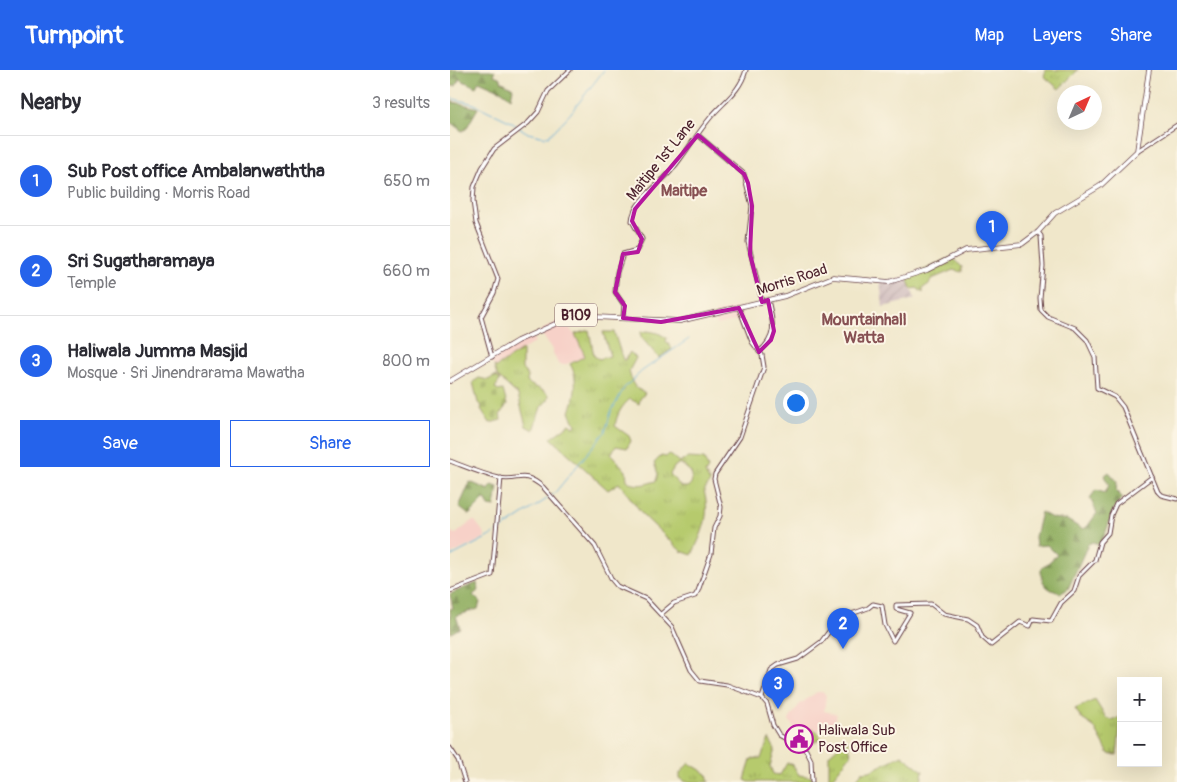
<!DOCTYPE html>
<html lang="en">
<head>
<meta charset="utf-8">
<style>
	body { margin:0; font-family:Pangolin,sans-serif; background:#f7f7f7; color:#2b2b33 }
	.controls { position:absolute; right:15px; bottom:15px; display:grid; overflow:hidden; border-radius:0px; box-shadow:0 5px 20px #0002 }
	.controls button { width:45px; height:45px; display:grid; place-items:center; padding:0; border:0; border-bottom:1px solid #e1e1e2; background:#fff; color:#2b2b33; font:25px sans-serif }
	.compass { position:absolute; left:607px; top:15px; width:45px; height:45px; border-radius:50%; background:#fff; box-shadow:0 5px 20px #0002; rotate:44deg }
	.you { position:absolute; left:345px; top:332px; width:18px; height:18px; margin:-12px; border:4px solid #fff; border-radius:50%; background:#1a73e8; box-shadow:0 0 0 8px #1a73e833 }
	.badge { display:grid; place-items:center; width:32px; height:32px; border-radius:50%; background:#2563eb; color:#fff; font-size:16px; font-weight:700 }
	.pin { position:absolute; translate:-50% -41px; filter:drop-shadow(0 1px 2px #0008) }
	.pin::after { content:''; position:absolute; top:26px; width:18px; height:15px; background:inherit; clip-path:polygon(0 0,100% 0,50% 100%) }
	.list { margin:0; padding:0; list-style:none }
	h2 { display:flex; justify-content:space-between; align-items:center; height:65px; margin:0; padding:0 20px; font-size:21px }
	h2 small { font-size:16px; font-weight:400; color:#7c7c81 }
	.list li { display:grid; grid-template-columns:32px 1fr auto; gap:15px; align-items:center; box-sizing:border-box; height:90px; padding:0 20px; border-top:1px solid #e1e1e2 }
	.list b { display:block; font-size:19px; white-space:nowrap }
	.list p { margin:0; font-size:16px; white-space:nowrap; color:#7c7c81 }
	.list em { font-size:16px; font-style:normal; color:#7c7c81 }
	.actions { display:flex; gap:10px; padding:15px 20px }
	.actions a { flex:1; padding:11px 0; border:1px solid #2563eb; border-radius:0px; text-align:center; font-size:18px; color:#2563eb }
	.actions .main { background:#2563eb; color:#fff }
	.map { position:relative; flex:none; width:727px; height:712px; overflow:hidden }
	header { display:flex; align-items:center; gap:30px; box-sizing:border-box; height:70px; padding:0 25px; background:#2563eb; color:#fff }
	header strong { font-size:24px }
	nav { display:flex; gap:28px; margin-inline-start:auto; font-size:18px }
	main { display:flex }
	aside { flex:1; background:#fff }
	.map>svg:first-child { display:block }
</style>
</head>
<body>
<header>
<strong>Turnpoint</strong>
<nav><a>Map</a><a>Layers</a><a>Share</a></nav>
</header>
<main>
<aside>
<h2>Nearby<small>3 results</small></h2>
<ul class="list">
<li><span class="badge">1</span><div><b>Sub Post office Ambalanwaththa</b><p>Public building · Morris Road</p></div><em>650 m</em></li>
<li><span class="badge">2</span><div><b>Sri Sugatharamaya</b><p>Temple</p></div><em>660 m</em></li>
<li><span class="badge">3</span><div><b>Haliwala Jumma Masjid</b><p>Mosque · Sri Jinendrarama Mawatha</p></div><em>800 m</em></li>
</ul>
<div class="actions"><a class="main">Save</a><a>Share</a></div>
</aside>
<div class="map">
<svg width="727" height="712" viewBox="0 0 727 712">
	<defs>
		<pattern id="industrial-furrows" width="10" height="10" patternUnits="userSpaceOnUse" patternTransform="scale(1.25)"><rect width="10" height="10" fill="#d2bfc0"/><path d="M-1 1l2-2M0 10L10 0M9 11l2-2" fill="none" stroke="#b6a4a5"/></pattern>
		<pattern id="grass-tufts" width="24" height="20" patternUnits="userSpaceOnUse" patternTransform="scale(1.25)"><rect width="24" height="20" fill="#b6ca6d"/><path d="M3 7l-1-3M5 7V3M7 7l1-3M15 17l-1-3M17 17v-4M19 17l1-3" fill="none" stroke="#9ead5f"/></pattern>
		<pattern id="forest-firs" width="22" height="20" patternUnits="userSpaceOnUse" patternTransform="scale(1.25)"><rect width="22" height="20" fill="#90ae60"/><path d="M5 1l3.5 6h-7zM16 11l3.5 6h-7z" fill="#788d4f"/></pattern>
		<pattern id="cemetery-stones" width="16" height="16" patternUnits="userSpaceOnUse" patternTransform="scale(1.25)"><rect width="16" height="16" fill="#b6ca6d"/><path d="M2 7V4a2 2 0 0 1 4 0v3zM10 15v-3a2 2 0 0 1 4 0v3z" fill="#9ead5f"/></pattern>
	</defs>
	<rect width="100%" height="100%" fill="#fcf5e5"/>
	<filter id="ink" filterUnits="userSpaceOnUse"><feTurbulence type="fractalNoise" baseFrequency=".02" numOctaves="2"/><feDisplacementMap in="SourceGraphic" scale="10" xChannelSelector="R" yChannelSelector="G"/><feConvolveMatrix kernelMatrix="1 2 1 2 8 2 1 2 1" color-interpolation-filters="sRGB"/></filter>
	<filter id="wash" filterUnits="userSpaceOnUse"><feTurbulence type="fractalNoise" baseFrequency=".0096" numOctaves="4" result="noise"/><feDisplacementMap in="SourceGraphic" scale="20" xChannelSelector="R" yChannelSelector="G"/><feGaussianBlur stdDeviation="1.12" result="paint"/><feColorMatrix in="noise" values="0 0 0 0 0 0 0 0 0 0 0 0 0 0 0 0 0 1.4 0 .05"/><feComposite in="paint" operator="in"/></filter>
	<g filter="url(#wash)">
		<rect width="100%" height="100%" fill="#f0e7ca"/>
		<g fill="#f7d1c8">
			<polygon points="289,238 294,249 267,255 264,243"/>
			<polygon points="112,249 125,265 135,286 114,295 108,294 101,278 90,261"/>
			<polygon points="81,265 85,272 46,297 42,294 42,287"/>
			<polygon points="22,451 25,451 35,464 34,468 0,485 0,462 6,464"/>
			<polygon points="367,622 372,622 376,625 374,641 387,644 383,655 376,661 353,657 345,660 339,650 349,635"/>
		</g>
		<polygon fill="url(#industrial-furrows)" points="457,208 465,229 433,237 430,211"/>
		<g fill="url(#grass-tufts)" stroke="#80744c" fill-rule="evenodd">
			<polygon points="596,0 628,0 609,19 594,6"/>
			<polygon points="502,187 512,197 512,202 503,200 482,209 479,214 473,218 473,223 467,218 461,219 457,208"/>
			<path d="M139,260L144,286L149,289L160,286L153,262H164L173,290H175L180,282L186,288L179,301L182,312L186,318L195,323L190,329L189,334L180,329C171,337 167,344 165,356L179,366L181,371L177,378L166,376L161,384L176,401L177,410C185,418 196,414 206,411L208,404L204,393L211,386L216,387L219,384L229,392L238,388L254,389L258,398L255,403L260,412L254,421C261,446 252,463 242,485L231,481L194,446L169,413L158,420L101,368L120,354L124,357L126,355L120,342C125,327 129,308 120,294L135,286L125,264ZM230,393L241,402L242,411L239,417H231L220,404L225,396Z"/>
			<polygon points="198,261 208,263 217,268 216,271 222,279 209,288 191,267 191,262"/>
			<path d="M72,280V299L78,306L77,312C86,319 92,318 99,325L98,330L91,337L83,360L76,356L68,325L47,306L44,296L46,297Z"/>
			<polygon points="645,630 656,648 662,650 671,647 667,685 659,684 644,657 632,649 625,639"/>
			<polygon points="353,657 367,661 371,669 364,672 356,680 350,677 353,669 345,661"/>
			<polygon points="319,669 325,679 320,696 323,704 330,705 337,693 342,694 349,705 362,707 362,712 299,712 295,710 301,689 311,688"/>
			<polygon points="397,669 401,684 385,705 379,710 379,685"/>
			<polygon points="452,685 473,701 471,712 410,712 407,709 412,702 420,701"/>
			<polygon points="239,693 257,704 259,712 236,712 230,708 230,703"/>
		</g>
		<g fill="url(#forest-firs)" stroke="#6d6646">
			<polygon points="0,0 41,0 45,2 44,5 51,8 51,11 63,18 61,28 52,21 29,11 26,17 9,9 6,16 0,16"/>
			<polygon points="0,31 28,38 16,59 12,61 0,52"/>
			<path d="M659,402L667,411L666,421L673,428C658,439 661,459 649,475L643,472L638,474L618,519L611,523C597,520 591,514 591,499L607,485L597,475L586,476L585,467L591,442L602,448L617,450L632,459L637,457L647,443L640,428L646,420L655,423L659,415L654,406Z"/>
			<polygon points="20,412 39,420 42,415 48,417 45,437 39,436 35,429 19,445 9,437"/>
			<polygon points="27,513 29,520 23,525 30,532 28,539 6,546 10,558 1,563 0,539 3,538 0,524"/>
		</g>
		<polygon fill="url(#cemetery-stones)" stroke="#80744c" points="45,306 50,310 45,318 48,321 53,320 57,335 50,344 51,350 40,353 31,339 32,336 28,333 23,312 29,308 38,310"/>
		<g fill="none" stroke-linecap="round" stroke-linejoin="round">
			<g stroke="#62adda" stroke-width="1">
				<polyline points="0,28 24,34 59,51 78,63 95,67 100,65 120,44 154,0"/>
				<polyline points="47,462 103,425 155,362 161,342 174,318 192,301 239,269"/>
				<polyline points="0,487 44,464"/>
			</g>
		</g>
	</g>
	<g filter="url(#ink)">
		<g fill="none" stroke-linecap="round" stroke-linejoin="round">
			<defs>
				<g id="secondary">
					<polyline points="248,65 294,104 302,136 298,172 312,232"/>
					<polyline points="687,81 727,55"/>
					<polyline points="588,162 591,166 593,196 590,228 591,240 598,247 625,258 637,270 645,287 647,318 665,327 673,337 708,422 711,425 727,429"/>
					<path d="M173,248L174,235L165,222L167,202L173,184L187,180L192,169L182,151C183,131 209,115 221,101C235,84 246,65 260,48C273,32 290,22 296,0"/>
					<path d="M309,282C328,266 323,252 318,230"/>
					<polyline points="42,287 31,247 44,223 48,209 26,153 23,131 24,117 32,98 44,79 78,53 88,42 98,21 120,0"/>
					<path d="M0,391C16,397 32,404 49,408C70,412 71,399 93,417L145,476L162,510L167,516L196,529L222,557L241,600L250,611L277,615L312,628L317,634L323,655L329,665L356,680L361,690L362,712"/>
					<polyline points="0,521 42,505 51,408"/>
					<polyline points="211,544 224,533 245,526 248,521 261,484 264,458 270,446 271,437 264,409 265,404 290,367 314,297 312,285 302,272 289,238"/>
					<polyline points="312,628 321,600 328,595 348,589 371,572 383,556 385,550 418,538 423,534 432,536 435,555 443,571 460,543 446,539 446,535 481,534 494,544 518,549 527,555 532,567 541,575 570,552 580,556 583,549 601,551 611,533 624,521 629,506 645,490 650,472 658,463 661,445 666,434 702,407"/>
					<polyline points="0,678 8,690 15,712"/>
				</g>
				<polyline id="primary" points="0,311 67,271 123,246 230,251 335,226 383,207 439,212 477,200 516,180 572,174 588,162 605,143 650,116 687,81 699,0"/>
			</defs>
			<use href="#secondary" stroke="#633d43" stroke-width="5"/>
			<use href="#primary" stroke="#633d43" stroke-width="5.5"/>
			<use href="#secondary" stroke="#fff" stroke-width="3"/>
			<use href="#primary" stroke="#fff" stroke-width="4"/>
		</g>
	</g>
	<path fill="none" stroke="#b5179e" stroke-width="4" stroke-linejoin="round" d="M248,65L294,104L298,113L302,136L300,184L312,232L318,230L324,261L321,270L309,282L289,238L211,252L173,248L175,236L165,222L173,184L188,182L192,169L182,151L185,139Z"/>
	<defs>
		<symbol id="civic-ring" viewBox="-11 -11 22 22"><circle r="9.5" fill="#fcf5e5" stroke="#b5179e" stroke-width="1.5"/><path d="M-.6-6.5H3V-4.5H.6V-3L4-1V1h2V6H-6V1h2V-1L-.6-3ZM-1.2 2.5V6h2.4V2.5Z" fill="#b5179e"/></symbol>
	</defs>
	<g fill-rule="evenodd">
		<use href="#civic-ring" x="333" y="653" width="32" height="32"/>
	</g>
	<g text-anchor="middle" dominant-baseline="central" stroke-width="4" stroke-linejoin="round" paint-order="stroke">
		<rect fill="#fcf5e5" stroke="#7f5f63" stroke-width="1" x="105" y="233.5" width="42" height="23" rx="4"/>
		<g font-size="14" font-weight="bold" fill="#4a1f2b">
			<text x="126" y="245">B109</text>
		</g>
		<g font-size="15" fill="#4a1f2b" stroke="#fcf5e5">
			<text transform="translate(211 90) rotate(-51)">Maitipe 1st Lane</text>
			<text transform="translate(342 210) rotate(-18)">Morris Road</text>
		</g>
		<g font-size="15" fill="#4a1f2b" stroke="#fcf5e5" text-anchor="start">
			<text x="368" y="660">Haliwala Sub<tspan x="368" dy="17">Post Office</tspan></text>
		</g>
		<g font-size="16" font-weight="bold" fill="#875153" stroke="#fcf5e5">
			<text x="234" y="121">Maitipe</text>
			<text x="414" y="250">Mountainhall<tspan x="414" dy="18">Watta</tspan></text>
		</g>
	</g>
</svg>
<div class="controls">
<button>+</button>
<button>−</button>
</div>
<svg class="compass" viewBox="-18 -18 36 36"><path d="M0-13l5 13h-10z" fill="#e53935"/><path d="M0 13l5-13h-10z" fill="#7c7c81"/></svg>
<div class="you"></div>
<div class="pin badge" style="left:542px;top:182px">1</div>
<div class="pin badge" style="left:393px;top:579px">2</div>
<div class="pin badge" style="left:328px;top:639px">3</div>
</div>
</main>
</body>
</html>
